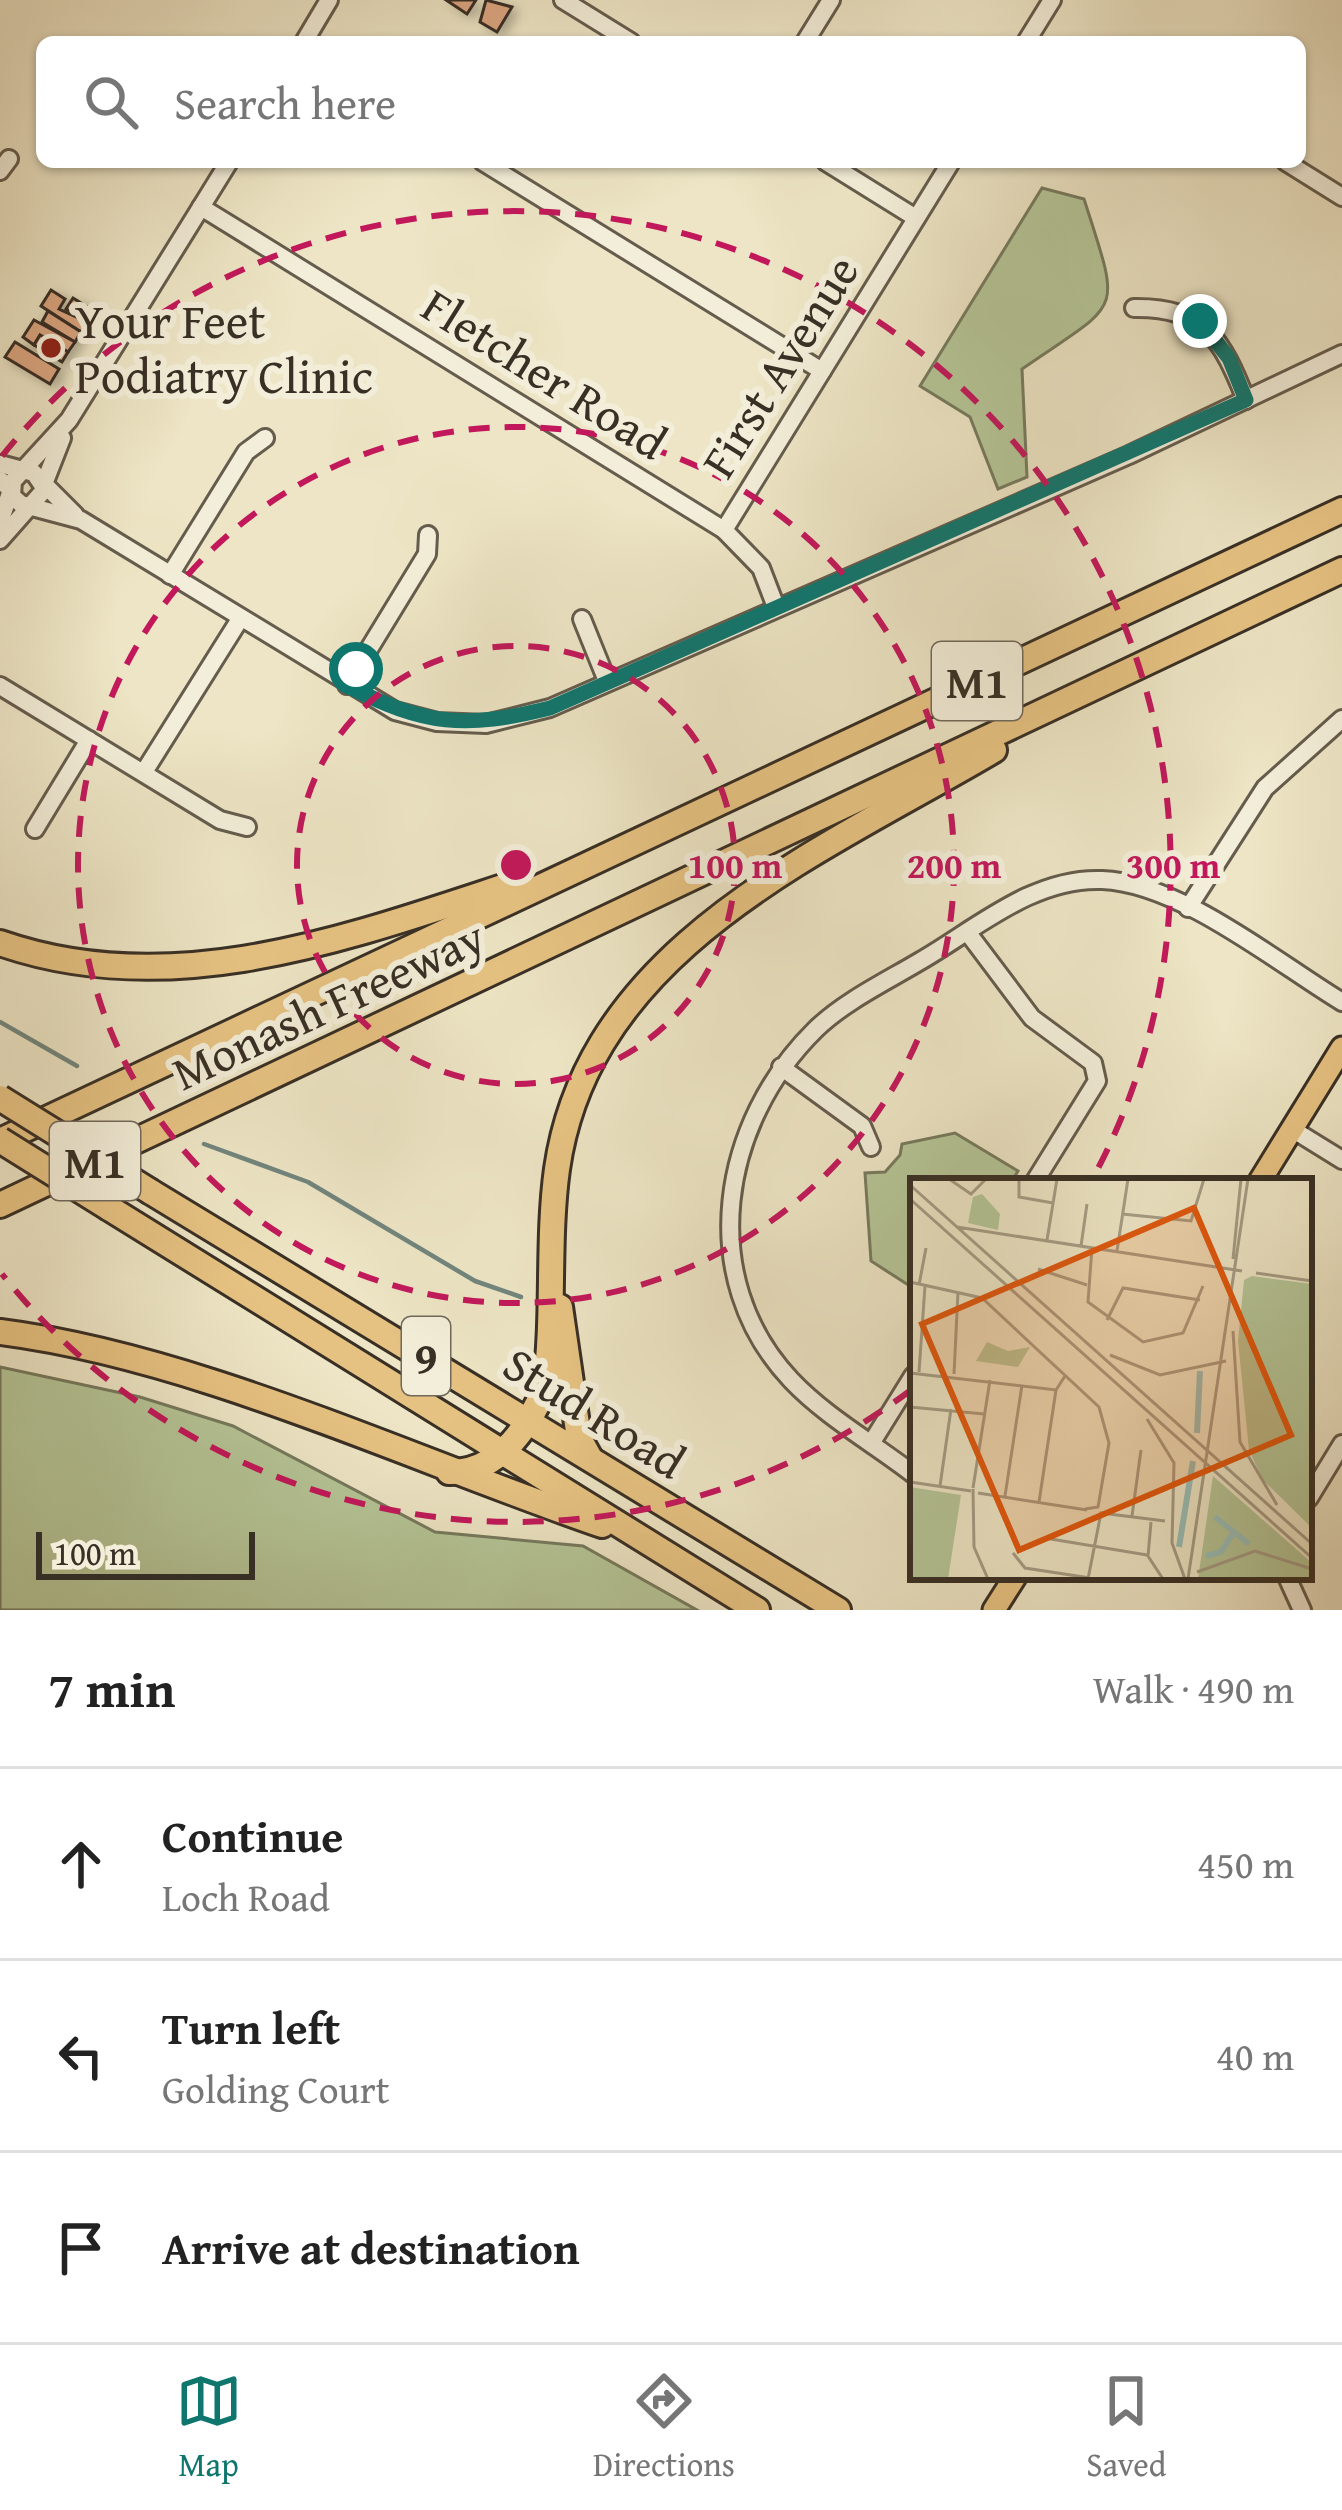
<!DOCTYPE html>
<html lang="en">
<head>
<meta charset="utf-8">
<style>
	body { margin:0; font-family:"Gentium Book Plus",serif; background:#f6f6f6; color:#222 }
	.scale { position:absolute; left:36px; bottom:30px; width:219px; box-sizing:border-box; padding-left:12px; border:6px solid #382f25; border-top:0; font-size:33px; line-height:42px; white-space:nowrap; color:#382f25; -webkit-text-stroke:9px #f3eed9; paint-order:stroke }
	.stop { position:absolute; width:36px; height:36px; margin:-27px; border:9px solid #0f766e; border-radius:50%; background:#fff }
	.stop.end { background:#0f766e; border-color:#fff; box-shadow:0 3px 12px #0008 }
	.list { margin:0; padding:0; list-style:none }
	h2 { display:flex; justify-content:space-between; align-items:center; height:156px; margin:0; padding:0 48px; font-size:51px }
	h2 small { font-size:39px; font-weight:400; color:#767676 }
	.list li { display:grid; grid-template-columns:78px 1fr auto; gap:36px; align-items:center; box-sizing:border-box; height:192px; padding:0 48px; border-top:3px solid #e0e0e0 }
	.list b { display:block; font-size:45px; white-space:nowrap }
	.list p { margin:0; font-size:39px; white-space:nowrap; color:#767676 }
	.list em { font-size:39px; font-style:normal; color:#767676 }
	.icon { flex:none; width:66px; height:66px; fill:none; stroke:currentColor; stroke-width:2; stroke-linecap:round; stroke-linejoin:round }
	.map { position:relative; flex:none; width:1342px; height:1610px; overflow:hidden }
	.search { position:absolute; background:#fff; box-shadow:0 3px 9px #0004; left:36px; right:36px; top:36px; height:132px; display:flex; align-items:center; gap:30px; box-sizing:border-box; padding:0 42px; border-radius:18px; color:#767676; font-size:45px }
	.sheet { height:732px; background:#fff }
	nav { display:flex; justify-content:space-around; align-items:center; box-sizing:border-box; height:168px; border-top:3px solid #e0e0e0; background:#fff; font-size:33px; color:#767676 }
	nav a { display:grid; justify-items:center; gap:6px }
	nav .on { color:#0f766e }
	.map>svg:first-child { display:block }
</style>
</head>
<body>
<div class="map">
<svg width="1342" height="1610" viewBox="0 0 1342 1610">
	<defs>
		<filter id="shadow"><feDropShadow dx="6" dy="4" stdDeviation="6" flood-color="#0004"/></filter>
	</defs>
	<rect width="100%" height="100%" fill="#ede5c5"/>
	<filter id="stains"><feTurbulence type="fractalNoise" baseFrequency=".00167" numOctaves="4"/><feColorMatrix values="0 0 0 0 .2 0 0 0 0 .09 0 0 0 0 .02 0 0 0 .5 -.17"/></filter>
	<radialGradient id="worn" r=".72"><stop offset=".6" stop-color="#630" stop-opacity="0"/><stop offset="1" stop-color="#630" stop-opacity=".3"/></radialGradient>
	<g fill="#b5c597" stroke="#767a5e" stroke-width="3">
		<path d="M1042,188L1084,199C1122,318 1123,299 1022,369L1027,477L998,489L970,417L920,386Z"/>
		<polygon points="955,1133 1018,1171 1012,1181 913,1181 913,1288 871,1261 865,1173 885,1172 900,1155 902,1144"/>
		<polygon points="0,1367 140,1397 233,1426 435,1532 583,1546 697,1610 0,1610"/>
	</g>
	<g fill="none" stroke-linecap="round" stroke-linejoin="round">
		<g stroke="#72857d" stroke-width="4.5">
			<polyline points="0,1022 77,1066"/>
			<polyline points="204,1144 308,1182 475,1281 521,1297"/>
		</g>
	</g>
	<g fill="#d8a47f" stroke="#382f25" stroke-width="3" filter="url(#shadow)">
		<polygon points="446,0 476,0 467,14"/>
		<polygon points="486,0 512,7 497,32 480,22"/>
		<polygon points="51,290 65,299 59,309 87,322 81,332 41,306"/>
		<polygon points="73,298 94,311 87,322 66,309"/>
		<polygon points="48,311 81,332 75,342 42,322"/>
		<polygon points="34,320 75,342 68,352 40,335 34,345 23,337"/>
		<polygon points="40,335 68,352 62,362 34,345"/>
		<polygon points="15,342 59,369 50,384 5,357"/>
	</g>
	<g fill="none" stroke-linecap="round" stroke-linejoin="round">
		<defs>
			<g id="minor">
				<polyline points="563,0 631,42"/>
				<polyline points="304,42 329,0"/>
				<polyline points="805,42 831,0"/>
				<polyline points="1026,42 1052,0"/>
				<polyline points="229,162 69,420 13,481 12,496 21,504 81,520 395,711 437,722 486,724 550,708 1129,455 1342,354"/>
				<polyline points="483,162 822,371"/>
				<polyline points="826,162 916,218"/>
				<polyline points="1286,162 1342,197"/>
				<polyline points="0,171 9,159"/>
				<polyline points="201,207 724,530"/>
				<path d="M1134,308C1205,307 1222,340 1246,400"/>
				<polyline points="62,438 44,484 75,515"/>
				<polyline points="0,464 34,473 45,489 0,540"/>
				<polyline points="0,480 11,490 0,522"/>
				<polyline points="170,575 246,452 265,438"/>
				<polyline points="776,607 761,568 724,530 951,162"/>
				<polyline points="582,619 607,681"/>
				<polyline points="347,685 427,554 428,535"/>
				<polyline points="0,686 220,820 247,827"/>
				<polyline points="144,772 240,619"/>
				<polyline points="35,829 89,740"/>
				<polyline points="1188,908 1265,788 1342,719"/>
				<polyline points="968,933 1032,1018 1093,1063 1097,1081 1035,1181"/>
				<polyline points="781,1067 862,1126 871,1147"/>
				<polyline points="1292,1129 1342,1160"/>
				<polyline points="872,1442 913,1376"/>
				<path d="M913,1474C873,1443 826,1417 791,1380C694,1277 721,1122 816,1029C845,1001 887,981 922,960C977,928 1034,877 1102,880C1180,883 1276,962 1342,1002"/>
				<polyline points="1309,1498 1342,1444"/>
				<polyline points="1287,1577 1302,1610"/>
			</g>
			<g id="major">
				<polyline points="1260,1181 1342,1048"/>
				<polyline points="994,1610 1015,1577"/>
			</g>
			<g id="highway">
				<path d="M0,943C172,1003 347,938 512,884"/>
				<polyline points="0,1141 1342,510"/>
				<polyline points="151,1192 838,1610"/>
				<polyline points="0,1205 1342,570"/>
				<polyline points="109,1208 757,1610"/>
				<polyline points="560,1307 579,1438 590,1458"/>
				<path d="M0,1332C197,1357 412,1460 602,1525"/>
				<path d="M449,1472C497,1473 527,1430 545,1388C555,1317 547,1242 557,1169C589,946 822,852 994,750"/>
			</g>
		</defs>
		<use href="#minor" stroke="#655c4d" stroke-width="22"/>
		<use href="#major" stroke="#382f25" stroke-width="27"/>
		<use href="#highway" stroke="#382f25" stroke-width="30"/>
		<use href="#minor" stroke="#f3eed9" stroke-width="16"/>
		<use href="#major" stroke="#e6c282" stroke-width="21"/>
		<use href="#highway" stroke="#e6c282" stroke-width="24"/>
		<defs>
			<g id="highway-bridge">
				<polyline points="0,1098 151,1192"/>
				<polyline points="0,1140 109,1208"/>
			</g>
		</defs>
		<use href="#highway-bridge" stroke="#382f25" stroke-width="30" stroke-linecap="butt"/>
		<use href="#highway-bridge" stroke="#e6c282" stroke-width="24"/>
	</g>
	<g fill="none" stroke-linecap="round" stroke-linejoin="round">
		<path stroke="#0f766e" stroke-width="15" d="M356,669L346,685C425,726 465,729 550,708L1246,400L1229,358L1200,321"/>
	</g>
	<g fill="none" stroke="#c2185b" stroke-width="6" stroke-dasharray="21 15">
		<circle cx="516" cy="865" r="219"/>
		<circle cx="516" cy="865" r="438"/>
		<path d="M911 1390A657 657 0 0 1 2 1274M2 456A657 657 0 0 1 1093 1178"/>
	</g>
	<circle fill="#8f2418" stroke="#f3eed9" stroke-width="4.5" cx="51" cy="348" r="12"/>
	<g text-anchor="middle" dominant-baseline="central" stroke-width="12" stroke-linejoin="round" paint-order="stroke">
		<g fill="#f3eed9" stroke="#70685b" stroke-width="3">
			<rect x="932" y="642" width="90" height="78" rx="9"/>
			<rect x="50" y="1122" width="90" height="78" rx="9"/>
			<rect x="402" y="1317" width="48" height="78" rx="9"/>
		</g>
		<g font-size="45" font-weight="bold" fill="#382f25">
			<text x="977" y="681">M1</text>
			<text x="95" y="1161">M1</text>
			<text x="426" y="1356">9</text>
		</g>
		<g font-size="48" fill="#382f25" stroke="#f3eed9" text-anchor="start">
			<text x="75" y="320">Your Feet<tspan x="75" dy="55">Podiatry Clinic</tspan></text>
		</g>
		<g font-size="48" fill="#382f25" stroke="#f3eed9">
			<text transform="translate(779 366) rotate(-58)">First Avenue</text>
			<text transform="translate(545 373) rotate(32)">Fletcher Road</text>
			<text transform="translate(328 1004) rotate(-25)">Monash Freeway</text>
			<text transform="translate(595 1412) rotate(32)">Stud Road</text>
		</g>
	</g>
	<g transform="translate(910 1178)">
		<rect width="402" height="402" fill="#ede5c5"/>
		<path d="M72,16L90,36L88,52L58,45L63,19ZM342,98L402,106V350L353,302L339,272L328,163L334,102ZM77,164L98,173L120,169L108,189L66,183ZM303,298L402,385V401H288ZM0,309L51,317L38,401H0Z" fill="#b5c597"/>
		<path fill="none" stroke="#99bfb7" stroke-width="6" d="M287,255L290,193M305,339L339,366M269,369L283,283M296,378L311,374L324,354"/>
		<path fill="none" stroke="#a59c85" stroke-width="3" d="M39,1L61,16L76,1M109,1V19L143,25M0,7L402,366M0,21L402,380M212,36L281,43L294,1M47,49L332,93M137,62L147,1M171,68L177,26M182,70L178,124L233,164L273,155L293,108M207,73L218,1M323,81L331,1M128,91L177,107M346,95L402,103M0,104L72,120L189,229L199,265L188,329L175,331M9,107L16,70M197,142L213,110L290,122M323,153L330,264L367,327M200,177L250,197L316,183M9,194L15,108M0,195L146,212L155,198M44,196L48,114M0,229L74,236M237,241L264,285L262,365L275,401M0,304L61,313M30,308L41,231M63,310L80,202M63,311L64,369L78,401M68,315L177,332M95,318L112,207M129,324L146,212M222,338L231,272M241,344L238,378L253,401M135,360L237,377M103,375L115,390L187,401M287,394L345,373L402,391M178,401L191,335L255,343M278,401L338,1"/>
		<path fill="#df570d" fill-opacity="0.15" stroke="#df570d" stroke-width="6" d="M284,30L381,257L109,372L12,146Z"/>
		<rect width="402" height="402" fill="none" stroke="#382f25" stroke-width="6"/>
	</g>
	<circle cx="516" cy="865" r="18" fill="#c2185b" stroke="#f3eed9" stroke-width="6"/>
	<g font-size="36" text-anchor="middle" font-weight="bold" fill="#c2185b" stroke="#f3eed9" stroke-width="12" stroke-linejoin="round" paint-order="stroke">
		<text x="735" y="878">100 m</text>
		<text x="954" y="878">200 m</text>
		<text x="1173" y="878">300 m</text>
	</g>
	<rect width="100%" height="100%" filter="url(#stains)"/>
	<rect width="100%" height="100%" fill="url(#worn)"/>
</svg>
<div class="scale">100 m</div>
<div class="stop" style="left:356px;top:669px"></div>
<div class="stop end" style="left:1200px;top:321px"></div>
<div class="search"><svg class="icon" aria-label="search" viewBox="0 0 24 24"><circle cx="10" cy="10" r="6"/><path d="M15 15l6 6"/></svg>Search here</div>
</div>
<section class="sheet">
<h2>7 min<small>Walk · 490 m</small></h2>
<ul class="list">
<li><svg class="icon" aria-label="ahead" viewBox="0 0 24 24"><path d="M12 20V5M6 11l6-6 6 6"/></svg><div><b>Continue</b><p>Loch Road</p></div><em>450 m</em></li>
<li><svg class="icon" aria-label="left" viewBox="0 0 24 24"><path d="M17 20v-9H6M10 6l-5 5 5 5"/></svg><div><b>Turn left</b><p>Golding Court</p></div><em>40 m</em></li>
<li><svg class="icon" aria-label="arrive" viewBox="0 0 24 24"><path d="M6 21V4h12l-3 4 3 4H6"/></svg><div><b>Arrive at destination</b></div></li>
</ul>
</section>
<nav>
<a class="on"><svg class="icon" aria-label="map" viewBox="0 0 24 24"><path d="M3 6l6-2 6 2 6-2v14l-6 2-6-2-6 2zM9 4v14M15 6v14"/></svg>Map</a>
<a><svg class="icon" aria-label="directions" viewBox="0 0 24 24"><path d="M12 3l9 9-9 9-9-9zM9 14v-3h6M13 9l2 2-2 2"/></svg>Directions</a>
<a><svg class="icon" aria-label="saved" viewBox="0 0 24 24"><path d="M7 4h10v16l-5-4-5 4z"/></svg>Saved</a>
</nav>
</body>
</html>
